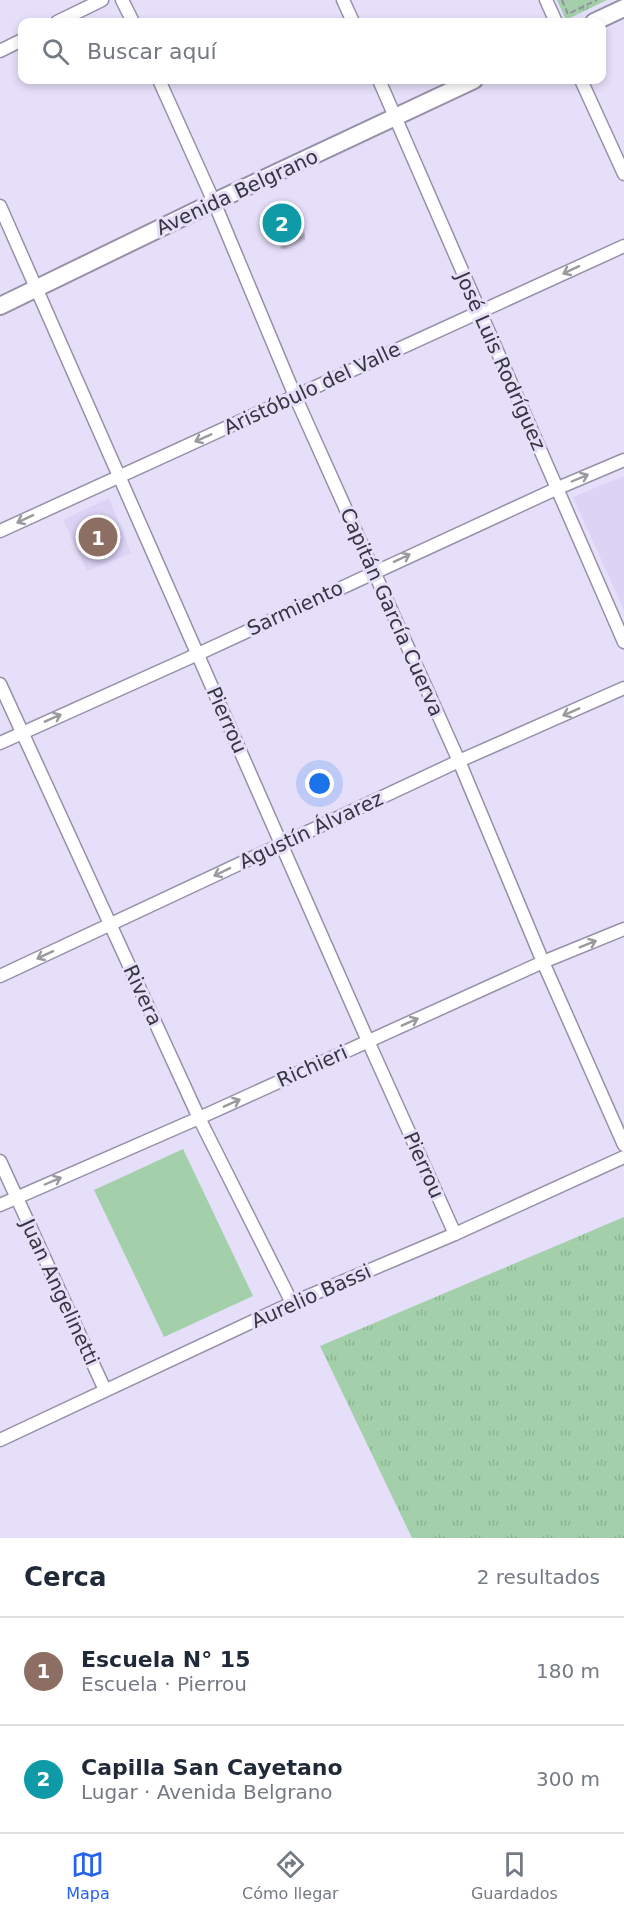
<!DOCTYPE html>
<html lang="es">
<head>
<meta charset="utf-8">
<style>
	body { margin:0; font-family:"DejaVu Sans",sans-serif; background:#f6f6f7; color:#1f2937 }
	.you { position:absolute; left:320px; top:784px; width:21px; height:21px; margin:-15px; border:4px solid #fff; border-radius:50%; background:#1a73e8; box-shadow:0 0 0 9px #1a73e833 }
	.badge { display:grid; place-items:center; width:39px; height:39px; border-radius:50%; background:#2563eb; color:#fff; font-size:20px; font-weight:700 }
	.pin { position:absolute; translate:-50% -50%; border:3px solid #fff; box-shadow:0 2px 6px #0006 }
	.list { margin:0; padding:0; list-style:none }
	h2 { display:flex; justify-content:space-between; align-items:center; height:78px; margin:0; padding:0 24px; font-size:26px }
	h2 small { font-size:20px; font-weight:400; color:#747a83 }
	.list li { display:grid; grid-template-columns:39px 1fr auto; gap:18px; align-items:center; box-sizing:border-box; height:108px; padding:0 24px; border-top:2px solid #e0e1e3 }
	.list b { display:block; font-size:22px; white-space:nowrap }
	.list p { margin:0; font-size:20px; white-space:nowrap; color:#747a83 }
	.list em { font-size:20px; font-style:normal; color:#747a83 }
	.icon { flex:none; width:33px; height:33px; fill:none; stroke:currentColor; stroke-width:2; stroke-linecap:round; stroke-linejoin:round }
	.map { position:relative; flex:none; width:624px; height:1538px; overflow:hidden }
	.search { position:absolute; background:#fff; box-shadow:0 3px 9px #0003; left:18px; right:18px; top:18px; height:66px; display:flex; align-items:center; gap:15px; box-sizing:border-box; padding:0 21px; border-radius:12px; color:#747a83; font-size:22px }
	.sheet { height:294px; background:#fff }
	nav { display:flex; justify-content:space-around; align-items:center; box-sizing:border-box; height:84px; border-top:2px solid #e0e1e3; background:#fff; font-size:16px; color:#747a83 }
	nav a { display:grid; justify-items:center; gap:3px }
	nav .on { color:#2563eb }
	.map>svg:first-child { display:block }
</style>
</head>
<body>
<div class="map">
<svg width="624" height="1538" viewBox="0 0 624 1538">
	<defs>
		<pattern id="grass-tufts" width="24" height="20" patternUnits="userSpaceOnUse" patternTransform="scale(1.5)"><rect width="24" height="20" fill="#a3d0aa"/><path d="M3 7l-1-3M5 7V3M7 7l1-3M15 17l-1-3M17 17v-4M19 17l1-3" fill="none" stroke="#8db393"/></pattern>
		<filter id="shadow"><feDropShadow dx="5.5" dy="5.5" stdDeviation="1.5" flood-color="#0004"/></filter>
	</defs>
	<rect width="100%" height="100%" fill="#e6dffa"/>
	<g fill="#dcd3f5">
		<polygon points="624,476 624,610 573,497"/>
		<polygon points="109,498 131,553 87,571 63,520"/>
	</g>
	<g fill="url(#grass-tufts)">
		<polygon points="557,0 607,0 566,20"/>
		<polygon points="624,1217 624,1538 412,1538 320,1346"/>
	</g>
	<polygon fill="#a3d0aa" points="183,1149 253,1296 164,1337 94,1190"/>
	<polygon fill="#585269" filter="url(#shadow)" points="285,201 301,233 277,244 262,213"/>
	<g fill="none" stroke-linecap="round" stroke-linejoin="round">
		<defs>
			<g id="street">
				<polyline points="122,0 133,22"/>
				<polyline points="343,0 353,22"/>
				<polyline points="546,0 556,22"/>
				<polyline points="57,22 102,0"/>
				<polyline points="0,51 22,40"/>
				<polyline points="159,80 214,202 295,396 459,761 543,962 624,1145"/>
				<polyline points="379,80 624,642"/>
				<polyline points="581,80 624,174"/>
				<polyline points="0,206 368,1041 455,1234"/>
				<polyline points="0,531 624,246"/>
				<polyline points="0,684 199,1118 292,1303"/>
				<polyline points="0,743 198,654 558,488 624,460"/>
				<polyline points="0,976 459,761 624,688"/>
				<polyline points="0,1161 105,1390"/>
				<polyline points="0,1205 199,1118 543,962 624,929"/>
				<polyline points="0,1440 292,1303 455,1234 624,1157"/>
			</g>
			<g id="secondary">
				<polyline points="594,22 624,8"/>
				<polyline points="0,306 214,202 474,80"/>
			</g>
		</defs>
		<use href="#street" stroke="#9690a8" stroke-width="15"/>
		<use href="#secondary" stroke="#9690a8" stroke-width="20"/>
		<polyline stroke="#948fa2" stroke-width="2" stroke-dasharray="6 3" stroke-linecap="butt" points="562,0 568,14 597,0"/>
		<use href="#street" stroke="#fff" stroke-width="12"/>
		<use href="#secondary" stroke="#fff" stroke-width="16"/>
	</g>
	<defs><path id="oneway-shaft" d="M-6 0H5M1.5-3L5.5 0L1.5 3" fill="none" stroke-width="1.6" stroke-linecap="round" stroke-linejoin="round" transform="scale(1.5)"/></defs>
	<g stroke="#9b9a9f">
		<use href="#oneway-shaft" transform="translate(571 270) rotate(155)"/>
		<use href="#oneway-shaft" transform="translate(203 438) rotate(156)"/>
		<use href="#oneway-shaft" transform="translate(580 478) rotate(-23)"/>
		<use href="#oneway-shaft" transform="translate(25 519) rotate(155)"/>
		<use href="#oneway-shaft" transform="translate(402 558) rotate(-25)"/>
		<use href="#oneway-shaft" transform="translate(571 712) rotate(156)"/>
		<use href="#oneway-shaft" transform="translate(53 718) rotate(-24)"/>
		<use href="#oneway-shaft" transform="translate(222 872) rotate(154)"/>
		<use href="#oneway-shaft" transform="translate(588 944) rotate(-22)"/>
		<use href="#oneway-shaft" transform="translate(45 955) rotate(155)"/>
		<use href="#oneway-shaft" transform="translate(410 1022) rotate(-24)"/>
		<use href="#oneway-shaft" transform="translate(232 1103) rotate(-24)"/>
		<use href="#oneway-shaft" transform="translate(53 1181) rotate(-23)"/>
	</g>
	<g text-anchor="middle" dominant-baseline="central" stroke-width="6" stroke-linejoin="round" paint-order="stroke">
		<g font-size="20" fill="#37353f" stroke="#e6dffa">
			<text transform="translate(237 192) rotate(-25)">Avenida Belgrano</text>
			<text transform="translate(501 361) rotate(66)">José Luis Rodríguez</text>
			<text transform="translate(312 388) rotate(-25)">Aristóbulo del Valle</text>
			<text transform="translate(295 608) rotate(-25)">Sarmiento</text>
			<text transform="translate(392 612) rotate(66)">Capitán García Cuerva</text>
			<text transform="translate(227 720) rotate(66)">Pierrou</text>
			<text transform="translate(311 830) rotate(-25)">Agustín Álvarez</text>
			<text transform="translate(143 995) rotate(65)">Rivera</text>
			<text transform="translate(312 1066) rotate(-24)">Richieri</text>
			<text transform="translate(424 1165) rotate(66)">Pierrou</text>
			<text transform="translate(60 1292) rotate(65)">Juan Angelinetti</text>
			<text transform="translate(311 1296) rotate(-24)">Aurelio Bassi</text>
		</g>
	</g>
</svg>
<div class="you"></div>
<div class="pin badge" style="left:98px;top:537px;background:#8d6e63">1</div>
<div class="pin badge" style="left:282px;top:223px;background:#0f9aa8">2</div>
<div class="search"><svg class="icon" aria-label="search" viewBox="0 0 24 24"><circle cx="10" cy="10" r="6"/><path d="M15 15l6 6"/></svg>Buscar aquí</div>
</div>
<section class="sheet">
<h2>Cerca<small>2 resultados</small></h2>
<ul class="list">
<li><span class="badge" style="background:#8d6e63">1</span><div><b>Escuela N° 15</b><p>Escuela · Pierrou</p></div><em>180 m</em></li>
<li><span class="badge" style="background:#0f9aa8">2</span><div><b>Capilla San Cayetano</b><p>Lugar · Avenida Belgrano</p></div><em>300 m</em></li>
</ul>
</section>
<nav>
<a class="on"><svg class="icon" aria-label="map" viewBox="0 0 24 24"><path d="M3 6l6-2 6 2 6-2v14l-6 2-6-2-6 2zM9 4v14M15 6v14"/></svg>Mapa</a>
<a><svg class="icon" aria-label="directions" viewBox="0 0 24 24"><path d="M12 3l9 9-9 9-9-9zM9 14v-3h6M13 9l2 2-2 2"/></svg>Cómo llegar</a>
<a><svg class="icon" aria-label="saved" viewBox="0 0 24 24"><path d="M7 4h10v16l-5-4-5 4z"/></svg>Guardados</a>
</nav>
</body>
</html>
